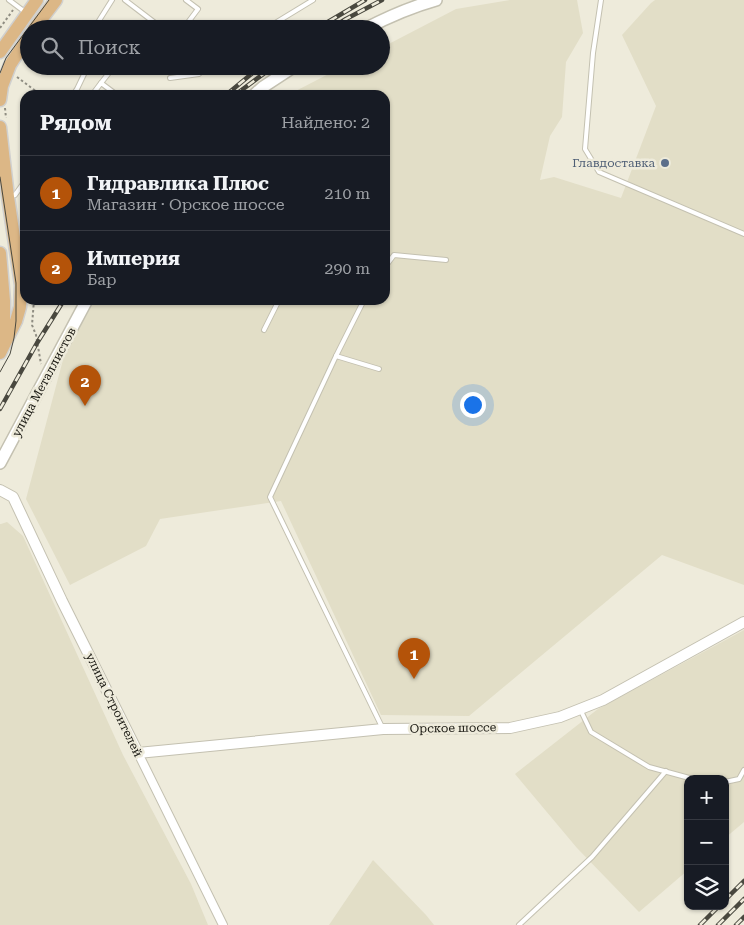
<!DOCTYPE html>
<html lang="ru">
<head>
<meta charset="utf-8">
<style>
	body { margin:0; font-family:"Roboto Serif",serif; background:#242831; color:#f1f3f6 }
	.controls { position:absolute; right:15px; bottom:15px; display:grid; overflow:hidden; border-radius:10px; box-shadow:0 1px 4px #0004 }
	.controls button { width:45px; height:45px; display:grid; place-items:center; padding:0; border:0; border-bottom:1px solid #363941; background:#171b24; color:#f1f3f6; font:25px sans-serif }
	.you { position:absolute; left:472px; top:404px; width:18px; height:18px; margin:-12px; border:4px solid #fff; border-radius:50%; background:#1a73e8; box-shadow:0 0 0 8px #1a73e833 }
	.badge { display:grid; place-items:center; width:32px; height:32px; border-radius:50%; background:#b45309; color:#fff; font-size:16px; font-weight:700 }
	.pin { position:absolute; translate:-50% -41px; filter:drop-shadow(0 1px 2px #0008) }
	.pin::after { content:''; position:absolute; top:26px; width:18px; height:15px; background:inherit; clip-path:polygon(0 0,100% 0,50% 100%) }
	.list { margin:0; padding:0; list-style:none }
	h2 { display:flex; justify-content:space-between; align-items:center; height:65px; margin:0; padding:0 20px; font-size:21px }
	h2 small { font-size:16px; font-weight:400; color:#9ea1a6 }
	.list li { display:grid; grid-template-columns:32px 1fr auto; gap:15px; align-items:center; box-sizing:border-box; height:75px; padding:0 20px; border-top:1px solid #363941 }
	.list b { display:block; font-size:19px; white-space:nowrap }
	.list p { margin:0; font-size:16px; white-space:nowrap; color:#9ea1a6 }
	.list em { font-size:16px; font-style:normal; color:#9ea1a6 }
	.icon { flex:none; width:28px; height:28px; fill:none; stroke:currentColor; stroke-width:2; stroke-linecap:round; stroke-linejoin:round }
	.map { position:relative; flex:none; width:744px; height:925px; overflow:hidden }
	.search { position:absolute; background:#171b24; box-shadow:0 1px 4px #0004; left:20px; top:20px; width:370px; height:55px; display:flex; align-items:center; gap:12px; box-sizing:border-box; padding:0 18px; border-radius:28px; color:#9ea1a6; font-size:19px }
	.panel { position:absolute; background:#171b24; box-shadow:0 1px 4px #0004; left:20px; top:90px; width:370px; height:215px; border-radius:15px }
	.map>svg:first-child { display:block }
</style>
</head>
<body>
<div class="map">
<svg width="744" height="925" viewBox="0 0 744 925">
	<rect width="100%" height="100%" fill="#eeebdb"/>
	<g fill="#e2dec7">
		<polygon points="510,0 577,0 583,33 566,62 562,117 550,136 540,180 554,177 621,198 656,106 622,35 651,3 655,0 744,0 744,585 662,555 469,716 381,715 281,501 160,519 146,546 70,585 26,499 64,356 95,300 385,300 385,95 288,95 344,66 381,66 381,48 456,9"/>
		<polygon points="7,522 23,536 123,755 191,884 208,925 0,925 0,524 1,524"/>
		<polygon points="744,630 744,822 725,838 725,779 688,779 688,870 639,912 577,848 515,774 598,709"/>
		<polygon points="373,860 426,915 434,925 329,925"/>
	</g>
	<g fill="none" stroke-linecap="round" stroke-linejoin="round">
		<defs>
			<g id="service">
				<polyline points="9,0 25,12"/>
				<polyline points="125,0 163,29"/>
				<polyline points="601,0 593,53 585,149 599,172 744,234"/>
				<polyline points="95,29 95,27 112,0"/>
				<polyline points="183,29 198,9 186,0"/>
				<polyline points="264,29 267,28 313,0"/>
				<polyline points="170,78 199,74 205,66"/>
				<polyline points="101,83 112,69 109,66"/>
				<polyline points="73,95 77,89 88,66"/>
				<polyline points="92,95 101,83 117,95"/>
				<polyline points="11,196 15,195 25,181"/>
				<polyline points="385,267 394,255 446,260"/>
				<polyline points="364,300 336,356 270,497 382,727"/>
				<polyline points="264,330 279,300"/>
				<polyline points="336,356 379,369"/>
				<polyline points="581,711 591,732 649,767 693,779"/>
				<polyline points="725,782 739,779 744,770"/>
				<polyline points="519,925 592,857 666,771"/>
			</g>
			<polyline id="minor" points="138,753 223,925"/>
			<polyline id="tertiary" points="0,490 13,497 62,601 138,753 383,729 510,728 560,717 603,700 744,622"/>
			<g id="secondary">
				<path d="M365,29C388,17 411,7 436,0"/>
				<polyline points="254,95 263,87 295,66"/>
				<polyline points="0,463 87,300"/>
			</g>
			<g id="primary">
				<polyline points="34,29 56,0"/>
				<polyline points="0,52 37,0"/>
				<polyline points="0,100 2,86 10,65 29,36"/>
				<polyline points="0,127 8,197 21,285 20,307 16,321 0,353"/>
				<polyline points="0,253 4,301 4,340"/>
			</g>
		</defs>
		<use href="#service" stroke="#c4c1b1" stroke-width="6"/>
		<use href="#minor" stroke="#c4c1b1" stroke-width="10"/>
		<use href="#tertiary" stroke="#c4c1b1" stroke-width="12"/>
		<use href="#secondary" stroke="#c4c1b1" stroke-width="14"/>
		<use href="#primary" stroke="#d0d0cf" stroke-width="15"/>
		<g stroke="#8f8d82" stroke-width="2" stroke-dasharray="2.5 2.5" stroke-linecap="butt">
			<polyline points="0,28 13,10"/>
			<polyline points="17,77 41,95"/>
			<polyline points="5,108 6,118"/>
			<polyline points="34,300 32,325 36,335 41,364"/>
		</g>
		<use href="#service" stroke="#fff" stroke-width="4"/>
		<use href="#minor" stroke="#fff" stroke-width="8"/>
		<use href="#tertiary" stroke="#fff" stroke-width="10"/>
		<use href="#secondary" stroke="#fff" stroke-width="11"/>
		<use href="#primary" stroke="#dcb786" stroke-width="12"/>
		<g stroke="#49483f" stroke-width="1">
			<polyline points="0,73 6,58 49,0"/>
			<polyline points="0,177 16,283 16,321 14,338 10,354 0,372"/>
		</g>
		<defs>
			<g id="rail">
				<polyline points="316,29 365,0"/>
				<polyline points="330,29 346,19 382,0"/>
				<polyline points="226,95 261,66"/>
				<polyline points="235,95 274,66"/>
				<polyline points="0,409 37,343 64,300"/>
				<polyline points="725,900 744,881"/>
				<polyline points="700,925 719,906"/>
				<polyline points="718,925 744,899"/>
				<polyline points="736,925 744,917"/>
			</g>
		</defs>
		<use href="#rail" stroke="#49483f" stroke-width="4.5"/>
		<use href="#rail" stroke="#eeebdb" stroke-width="2.5" stroke-dasharray="8" stroke-linecap="butt"/>
	</g>
	<circle fill="#5c6f8a" stroke="#eeebdb" stroke-width="2" cx="665" cy="163" r="5"/>
	<g text-anchor="middle" dominant-baseline="central" stroke-width="5" stroke-linejoin="round" paint-order="stroke">
		<g font-size="12" fill="#4e5e75" stroke="#eeebdb" text-anchor="end">
			<text x="655" y="163">Главдоставка</text>
		</g>
		<g font-size="12" fill="#15140e" stroke="#eeebdb">
			<text transform="translate(44 382) rotate(-62)">улица Металлистов</text>
			<text transform="translate(114 705) rotate(64)">улица Строителей</text>
			<text transform="translate(453 728) rotate(-1)">Орское шоссе</text>
		</g>
	</g>
</svg>
<div class="controls">
<button>+</button>
<button>−</button>
<button><svg class="icon" aria-label="layers" viewBox="0 0 24 24"><path d="M12 4l9 5-9 5-9-5zM3 14l9 5 9-5"/></svg></button>
</div>
<div class="you"></div>
<div class="pin badge" style="left:414px;top:679px">1</div>
<div class="pin badge" style="left:85px;top:406px">2</div>
<div class="search"><svg class="icon" aria-label="search" viewBox="0 0 24 24"><circle cx="10" cy="10" r="6"/><path d="M15 15l6 6"/></svg>Поиск</div>
<section class="panel">
<h2>Рядом<small>Найдено: 2</small></h2>
<ul class="list">
<li><span class="badge">1</span><div><b>Гидравлика Плюс</b><p>Магазин · Орское шоссе</p></div><em>210 m</em></li>
<li><span class="badge">2</span><div><b>Империя</b><p>Бар</p></div><em>290 m</em></li>
</ul>
</section>
</div>
</body>
</html>
